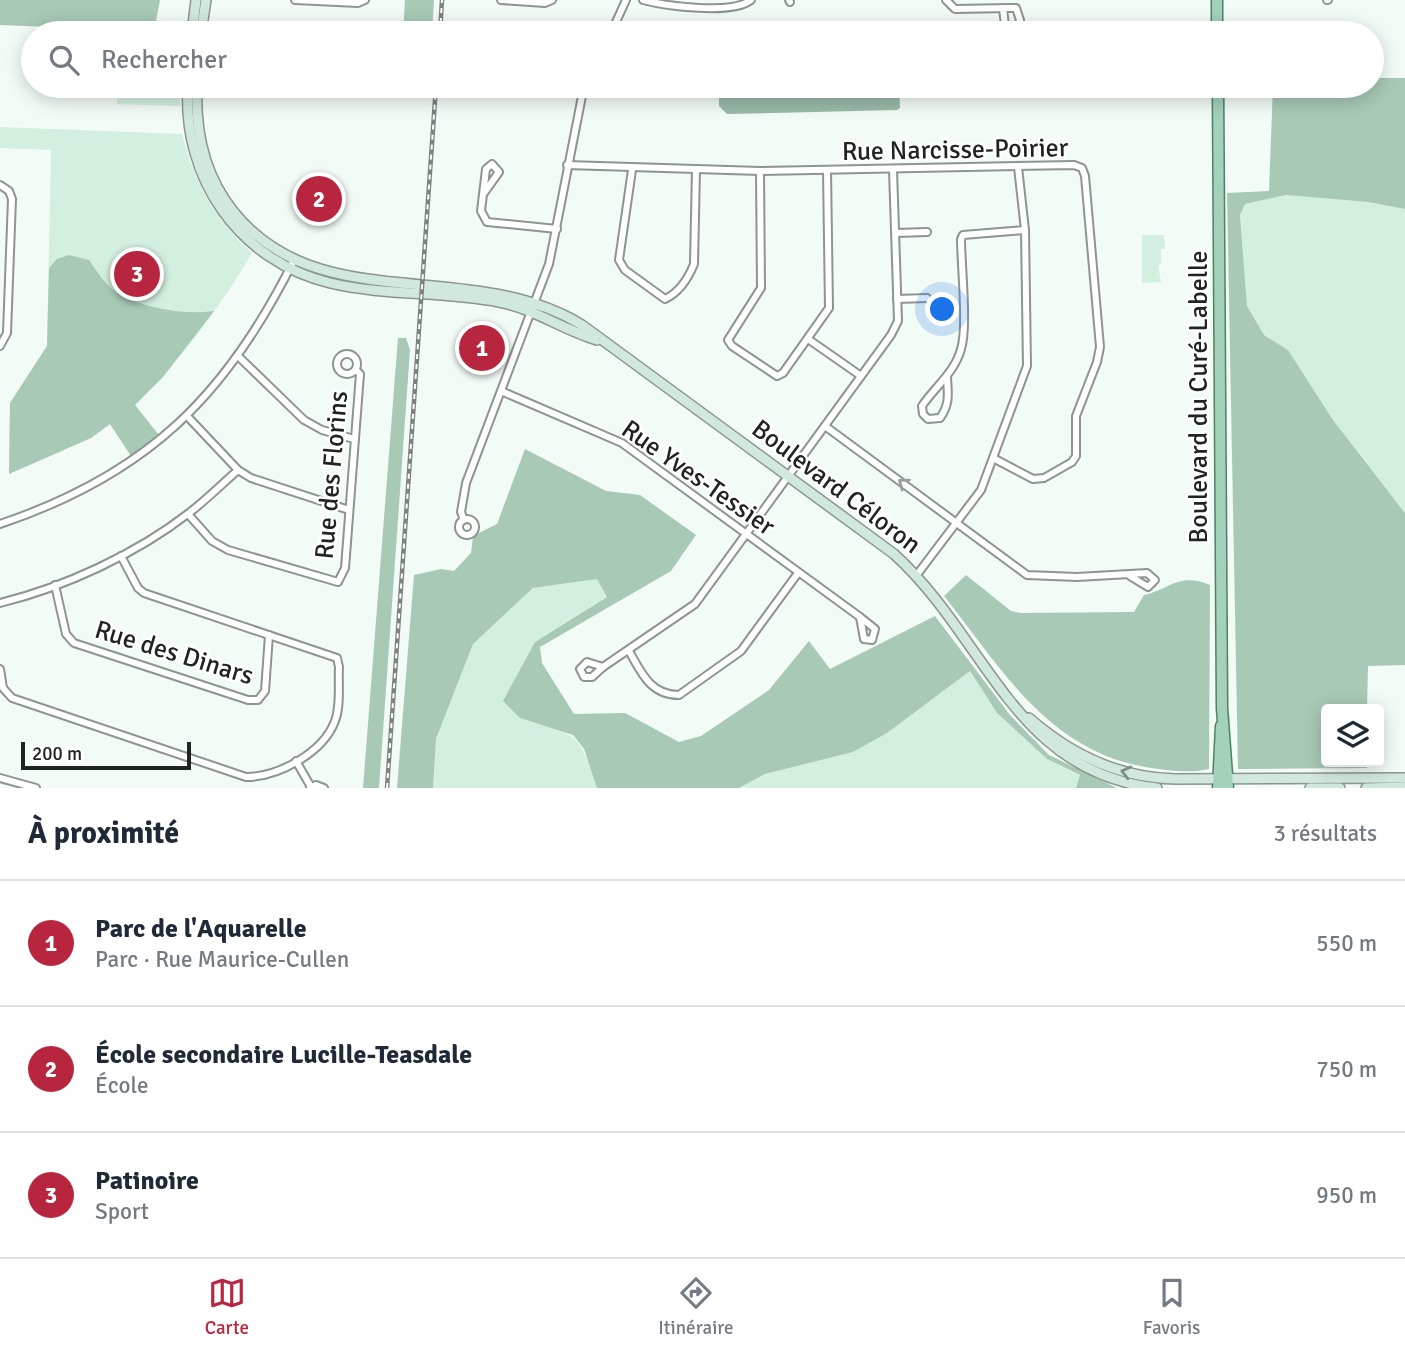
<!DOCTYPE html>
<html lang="fr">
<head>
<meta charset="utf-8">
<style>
	body { margin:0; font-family:Signika,sans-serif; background:#f2f2f3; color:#1f2937 }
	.controls { position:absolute; right:21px; bottom:21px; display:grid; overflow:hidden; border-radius:7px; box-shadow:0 4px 18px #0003 }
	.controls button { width:63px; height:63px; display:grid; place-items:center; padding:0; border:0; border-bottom:2px solid #e0e1e3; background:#fff; color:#1f2937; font:35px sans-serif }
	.scale { position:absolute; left:21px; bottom:18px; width:170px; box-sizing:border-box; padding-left:7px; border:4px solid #202322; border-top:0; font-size:19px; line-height:24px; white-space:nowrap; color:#202322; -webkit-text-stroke:5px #fff; paint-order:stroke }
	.you { position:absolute; left:943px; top:310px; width:24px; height:24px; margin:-18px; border:5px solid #fff; border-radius:50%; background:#1a73e8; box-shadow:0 0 0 10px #1a73e833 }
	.badge { display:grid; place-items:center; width:46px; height:46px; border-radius:50%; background:#b7253e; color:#fff; font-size:23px; font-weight:700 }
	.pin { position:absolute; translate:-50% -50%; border:4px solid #fff; box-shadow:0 2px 7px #0006 }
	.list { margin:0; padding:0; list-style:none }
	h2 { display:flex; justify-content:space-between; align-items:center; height:91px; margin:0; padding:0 28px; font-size:30px }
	h2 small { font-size:23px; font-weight:400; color:#747a83 }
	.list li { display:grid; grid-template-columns:46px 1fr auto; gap:21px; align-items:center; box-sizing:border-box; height:126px; padding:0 28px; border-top:2px solid #e0e1e3 }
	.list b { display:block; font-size:26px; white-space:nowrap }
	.list p { margin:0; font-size:23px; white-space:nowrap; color:#747a83 }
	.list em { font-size:23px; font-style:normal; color:#747a83 }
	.icon { flex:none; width:38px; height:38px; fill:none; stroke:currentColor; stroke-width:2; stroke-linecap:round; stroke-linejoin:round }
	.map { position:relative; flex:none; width:1405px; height:788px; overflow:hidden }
	.search { position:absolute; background:#fff; box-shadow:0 4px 18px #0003; left:21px; right:21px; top:21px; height:77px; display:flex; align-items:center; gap:18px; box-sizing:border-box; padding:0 24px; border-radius:38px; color:#747a83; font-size:26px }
	.sheet { height:469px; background:#fff }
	nav { display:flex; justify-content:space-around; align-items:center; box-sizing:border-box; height:98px; border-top:2px solid #e0e1e3; background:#fff; font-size:19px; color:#747a83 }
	nav a { display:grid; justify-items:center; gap:4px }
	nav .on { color:#b7253e }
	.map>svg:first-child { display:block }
</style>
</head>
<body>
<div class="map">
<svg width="1405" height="788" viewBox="0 0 1405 788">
	<rect width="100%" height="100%" fill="#f2fbf5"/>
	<g fill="#d3efdf">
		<polygon points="117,86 180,86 180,106 117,104"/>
		<path d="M0,127L182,134C194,182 215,220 252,253C220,308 180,360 135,405L158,434L131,456L110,424L91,438L9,474L10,403L47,346L51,150L0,148Z"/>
		<polygon points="1286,195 1368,202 1405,209 1405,513 1333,420 1288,350 1264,335 1247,306 1240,214 1245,204"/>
		<polygon points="1142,235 1164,235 1165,249 1161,249 1161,264 1158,265 1161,282 1142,283"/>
		<polygon points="461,339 505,345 495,357 461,352"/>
		<path d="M597,579L608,596L535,642L520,718C578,737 578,729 597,788H433L436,739L473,644L533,588Z"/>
		<polygon points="970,671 997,713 1047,759 1080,776 1076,788 739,788 765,774 853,752 887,733"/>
	</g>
	<g fill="#a8c9b6">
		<polygon points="0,0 160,0 154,31 0,25"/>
		<polygon points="405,0 434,0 432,33 403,33"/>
		<polygon points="1372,78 1405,78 1405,209 1368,202 1286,195 1245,204 1240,215 1247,306 1264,335 1288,350 1333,420 1405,513 1405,665 1368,666 1367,709 1326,709 1326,762 1367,762 1367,768 1238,769 1227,193 1269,191 1273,86 1372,86"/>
		<path d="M69,255L89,260C98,273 108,289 122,296C150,309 184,315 214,311L163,377L135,405L158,434L131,456L110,424L91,438L9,474L10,403L47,346L49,268L57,259Z"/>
		<polygon points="398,338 406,338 410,350 379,788 363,788"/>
		<polygon points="525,449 606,491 640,495 696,535 671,571 540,647 542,663 574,714 625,713 679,742 701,736 769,690 809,641 830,669 935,616 1010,715 1049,755 1117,788 1076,788 1080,775 1047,759 997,713 970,671 887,733 853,752 765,774 739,788 597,788 584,749 573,735 520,718 503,701 535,642 607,597 597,579 533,588 473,644 436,739 433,788 397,788 414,575 441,569 454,571 471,553 473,536 497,524"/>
		<path d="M966,575L1011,611L1021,613L1134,612L1144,595C1170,589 1179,572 1210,585L1209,769C1189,774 1165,770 1145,767C1046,749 1000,666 944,596Z"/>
	</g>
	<polygon fill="#99baa8" points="719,86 899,86 900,108 897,110 727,114 719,106"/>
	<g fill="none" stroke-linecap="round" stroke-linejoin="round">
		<defs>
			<g id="street">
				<polyline points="295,0 358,3 365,0"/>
				<polyline points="501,0 545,3 552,0"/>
				<path d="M643,0C666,6 732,15 751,0"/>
				<polyline points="789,0 790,2"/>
				<polyline points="946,0 955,9 1011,8 1016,8 1020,20 1016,29 1005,26 1003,8"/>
				<polyline points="1327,0 1328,0"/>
				<polyline points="611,33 626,0"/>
				<polyline points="567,165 760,171 1074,165 1082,168 1085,176 1100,347 1097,362 1076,416 1076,456 1072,462 1044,478 1033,479 995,459"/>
				<path d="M632,170L619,260L625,270L665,299C680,292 688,279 694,264L696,169"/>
				<polyline points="760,171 761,288 728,340 732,346 777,376 783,373 829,308 827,170"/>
				<polyline points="0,185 9,191 12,199 7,333 0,346"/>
				<polyline points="484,193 499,172 492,164 486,169 481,211 487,222 557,229"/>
				<polyline points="896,233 927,232"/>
				<polyline points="897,299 927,298"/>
				<polyline points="808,339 861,376"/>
				<circle cx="347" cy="364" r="10"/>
				<polyline points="239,357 304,420 322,430 354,439"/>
				<path d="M947,378C948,394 950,404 940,418L928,419L923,414L922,406C935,387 955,372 961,349C968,327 961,265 961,239L963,235L1025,230"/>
				<polyline points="501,391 622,443 860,617"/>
				<polyline points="187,416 238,470 251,478 349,510"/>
				<polyline points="825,426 1027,575 1077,577 1147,573 1155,580 1148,587 1130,576"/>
				<polyline points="188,514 212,541 228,550 338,582 345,568 360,374 356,370"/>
				<circle cx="467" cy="527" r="8"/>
				<polyline points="464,520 461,512 466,483 549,264 584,86"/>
				<path d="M0,524C146,475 226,397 294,260"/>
				<polyline points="916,576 981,490 1027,366 1025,230 1018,167"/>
				<polyline points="55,585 66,634 74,643 248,700 258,700 265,691 269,635"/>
				<path d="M0,603C65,587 136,554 189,513C206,500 222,484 238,470"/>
				<polygon points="860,617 875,629 872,640 864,639"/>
				<path d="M629,651C641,672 650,695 679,695L741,651L798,573"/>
				<polygon points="587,662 603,667 592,677 584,677 580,669"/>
				<polyline points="603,667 695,604 891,335 898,321 893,170"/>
				<path d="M0,669L3,688L12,698L246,777C278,777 323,753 335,721C341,706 338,683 339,667L337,658L144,593L138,588L121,556"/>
				<polyline points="296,761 311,787"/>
				<polyline points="0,778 36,788"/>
				<polyline points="310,788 316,785 324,788"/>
			</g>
			<g id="secondary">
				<polyline points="192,33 196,0"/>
				<polyline points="201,33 206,0"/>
				<path d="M188,86C182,178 239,261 330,283C385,296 443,291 499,302C535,309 563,330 597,340"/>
				<path d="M197,86C195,131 204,175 233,211C318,319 469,256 582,325L894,554C987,638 1014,773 1157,788"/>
				<path d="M1029,718C1071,755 1119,778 1176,779L1405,778"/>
				<polyline points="1310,788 1340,788"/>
				<polyline points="1366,788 1405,787"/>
			</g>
			<g id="primary">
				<polyline points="1217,0 1217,33"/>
				<polyline points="1218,86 1222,708 1228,788"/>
				<polyline points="1218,788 1221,726"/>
			</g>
		</defs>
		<use href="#street" stroke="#8c9590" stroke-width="10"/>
		<use href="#secondary" stroke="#8c9590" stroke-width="12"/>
		<use href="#primary" stroke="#4e8167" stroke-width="13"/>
		<use href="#street" stroke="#fff" stroke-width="6"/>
		<use href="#secondary" stroke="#d1e8dc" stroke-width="9"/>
		<use href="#primary" stroke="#a3d1ba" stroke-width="10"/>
		<defs>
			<g id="rail">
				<polyline points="440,33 442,0"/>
				<polyline points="387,788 436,86"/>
			</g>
		</defs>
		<use href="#rail" stroke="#7d827f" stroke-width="4.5"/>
		<use href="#rail" stroke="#fff" stroke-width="2" stroke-dasharray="5" stroke-linecap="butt"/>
	</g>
	<defs><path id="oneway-chevron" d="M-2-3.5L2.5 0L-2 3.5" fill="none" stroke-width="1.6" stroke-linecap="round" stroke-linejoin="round" transform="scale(1.75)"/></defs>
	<use stroke="#9b9c9c" href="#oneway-chevron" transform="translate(903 483) rotate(-144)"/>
	<use stroke="#818f88" href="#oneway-chevron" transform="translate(1126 772) rotate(-166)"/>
	<g text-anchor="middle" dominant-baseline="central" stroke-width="5" stroke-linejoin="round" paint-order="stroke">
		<g font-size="26" fill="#202322" stroke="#fff">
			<text transform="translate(955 150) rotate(-1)">Rue Narcisse-Poirier</text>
			<text transform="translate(1199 397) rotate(-90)">Boulevard du Curé-Labelle</text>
			<text transform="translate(332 475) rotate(-85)">Rue des Florins</text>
			<text transform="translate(698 478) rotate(35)">Rue Yves-Tessier</text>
			<text transform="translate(836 487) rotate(37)">Boulevard Céloron</text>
			<text transform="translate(174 653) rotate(17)">Rue des Dinars</text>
		</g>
	</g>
</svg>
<div class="controls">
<button><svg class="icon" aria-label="layers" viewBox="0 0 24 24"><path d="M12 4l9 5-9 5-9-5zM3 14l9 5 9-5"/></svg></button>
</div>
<div class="scale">200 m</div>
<div class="you"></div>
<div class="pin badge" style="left:482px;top:348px">1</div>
<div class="pin badge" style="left:319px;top:199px">2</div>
<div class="pin badge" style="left:137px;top:274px">3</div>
<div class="search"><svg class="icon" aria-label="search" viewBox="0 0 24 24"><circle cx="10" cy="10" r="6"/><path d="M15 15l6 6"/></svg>Rechercher</div>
</div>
<section class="sheet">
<h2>À proximité<small>3 résultats</small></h2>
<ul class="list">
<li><span class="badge">1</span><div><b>Parc de l'Aquarelle</b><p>Parc · Rue Maurice-Cullen</p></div><em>550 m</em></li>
<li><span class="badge">2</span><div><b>École secondaire Lucille-Teasdale</b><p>École</p></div><em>750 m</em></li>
<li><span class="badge">3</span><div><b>Patinoire</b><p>Sport</p></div><em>950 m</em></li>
</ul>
</section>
<nav>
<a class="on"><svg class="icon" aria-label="map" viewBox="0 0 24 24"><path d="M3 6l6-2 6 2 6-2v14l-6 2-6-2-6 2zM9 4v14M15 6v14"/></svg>Carte</a>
<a><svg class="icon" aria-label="directions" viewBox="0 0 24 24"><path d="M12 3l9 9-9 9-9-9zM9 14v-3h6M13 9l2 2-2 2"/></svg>Itinéraire</a>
<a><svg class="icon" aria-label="saved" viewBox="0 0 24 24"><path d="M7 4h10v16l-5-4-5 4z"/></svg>Favoris</a>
</nav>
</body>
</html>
